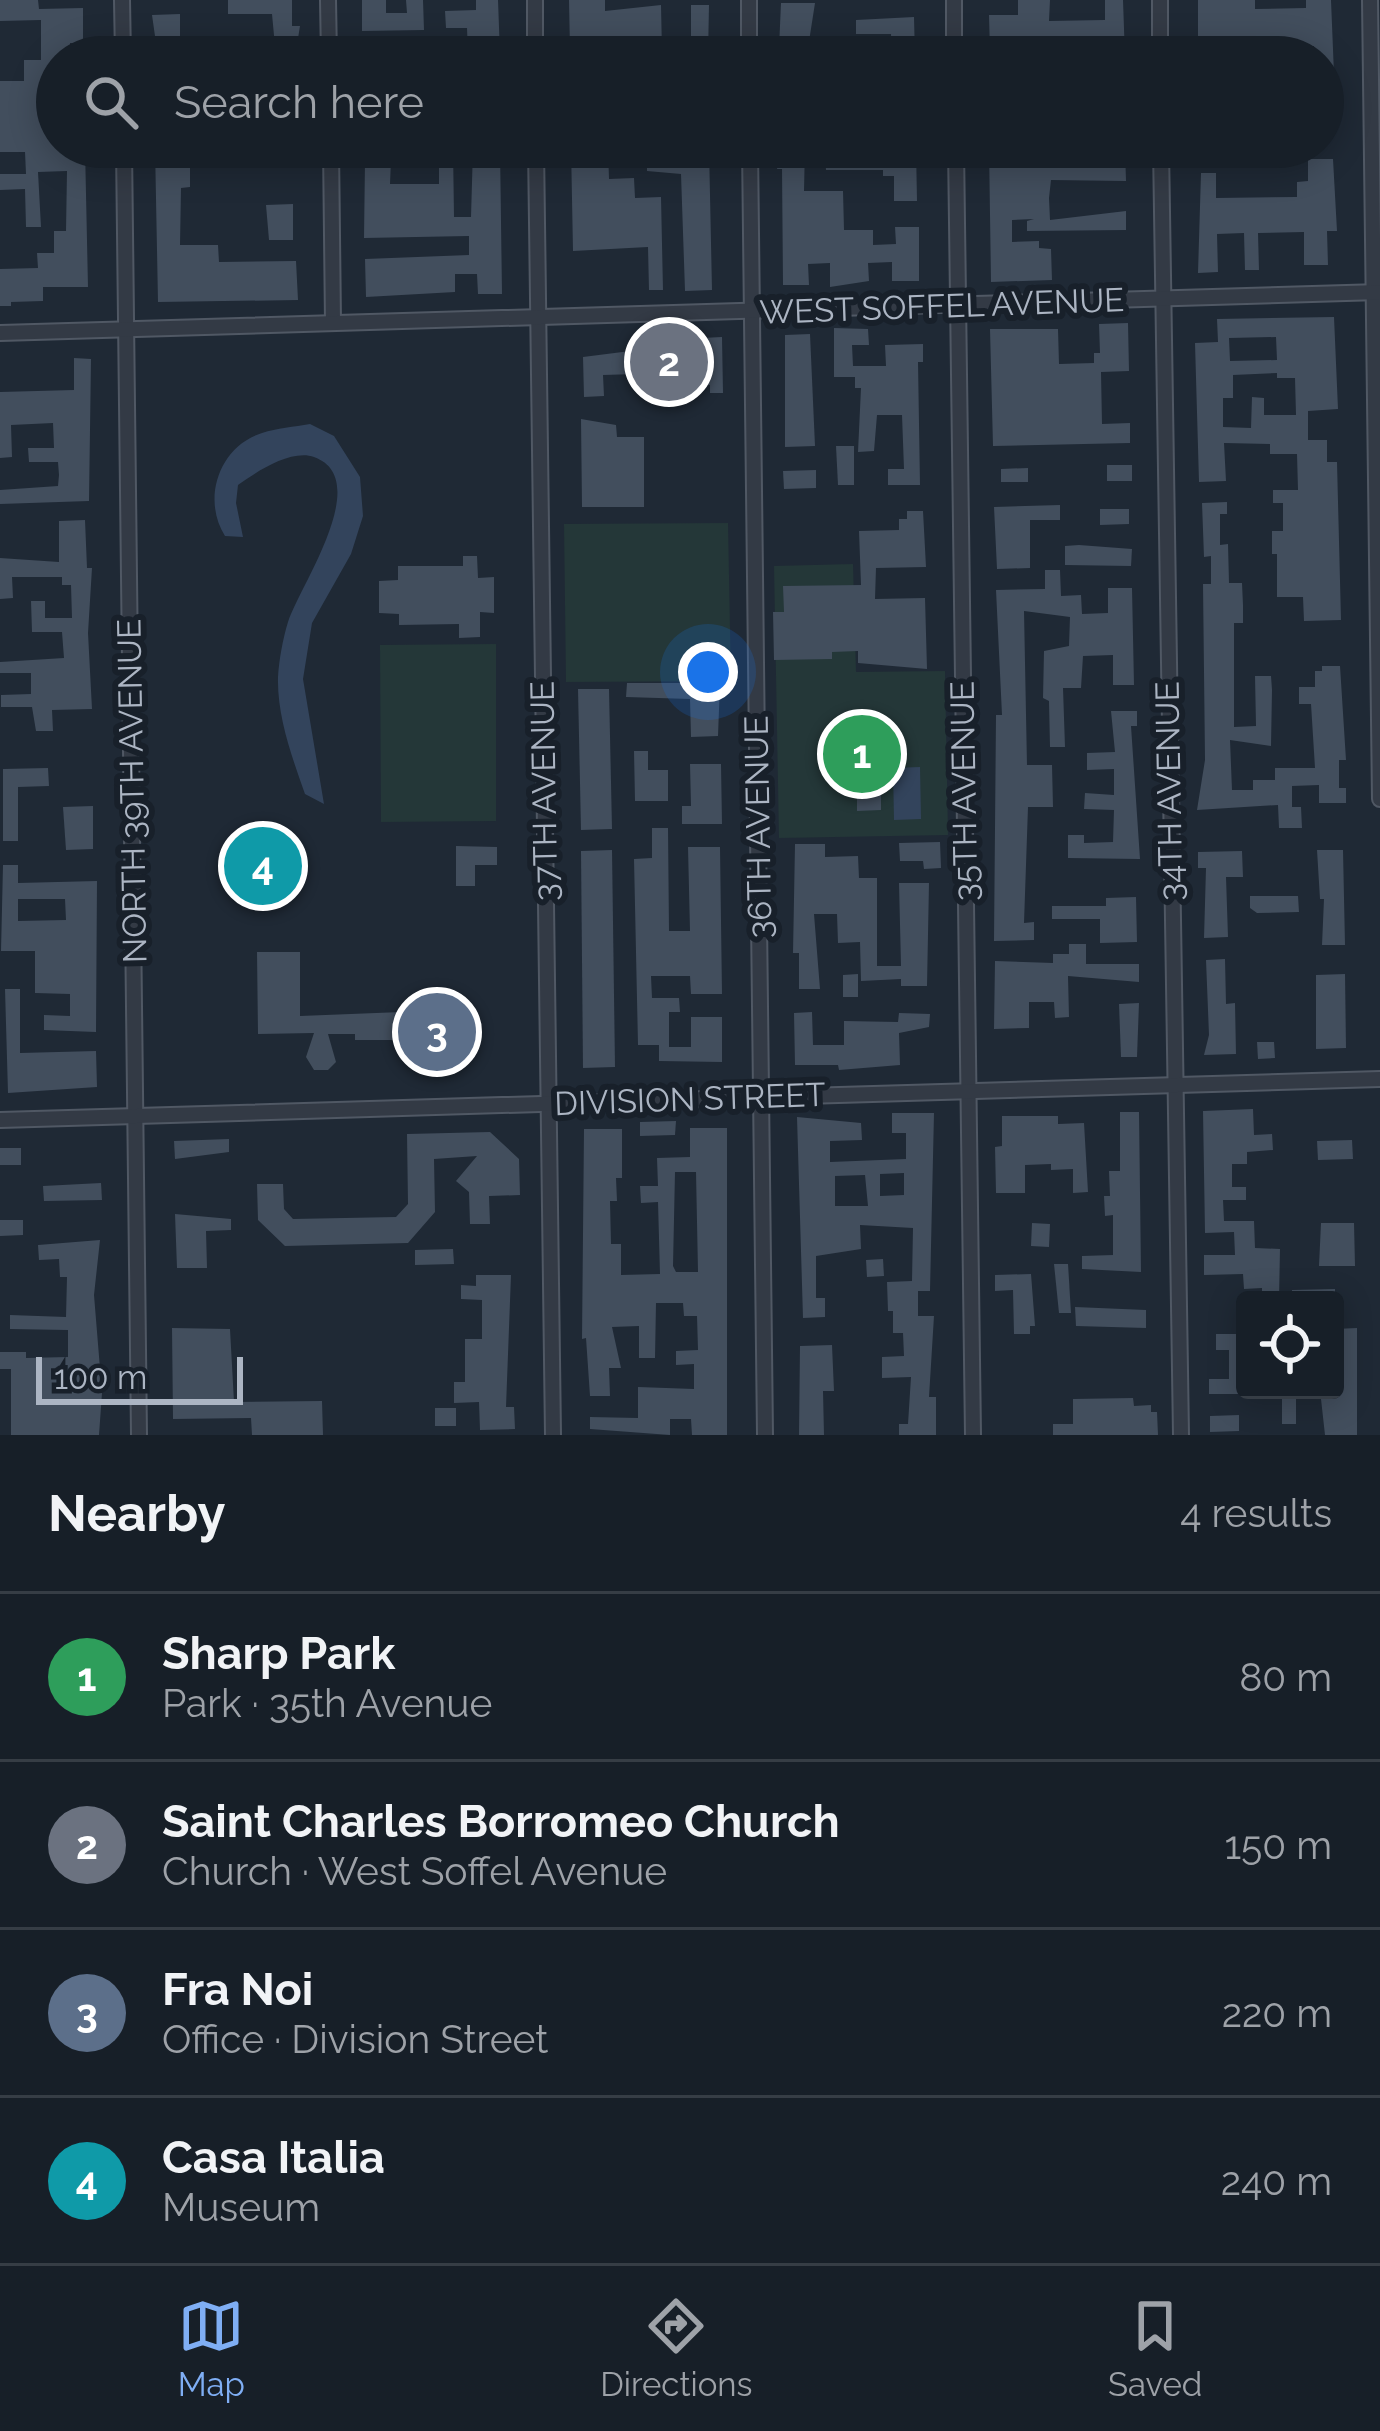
<!DOCTYPE html>
<html lang="en">
<head>
<meta charset="utf-8">
<style>
	body { margin:0; font-family:Raleway,sans-serif; background:#202730; color:#f1f3f6 }
	.controls { position:absolute; right:36px; bottom:36px; display:grid; overflow:hidden; border-radius:12px; box-shadow:0 6px 30px #0003 }
	.controls button { width:108px; height:108px; display:grid; place-items:center; padding:0; border:0; border-bottom:3px solid #363d45; background:#171f28; color:#f1f3f6; font:60px sans-serif }
	.scale { position:absolute; left:36px; bottom:30px; width:207px; box-sizing:border-box; padding-left:12px; border:6px solid #acb5c3; border-top:0; font-size:33px; line-height:42px; white-space:nowrap; color:#acb5c3; -webkit-text-stroke:9px #18202a; paint-order:stroke }
	.you { position:absolute; left:708px; top:672px; width:42px; height:42px; margin:-30px; border:9px solid #fff; border-radius:50%; background:#1a73e8; box-shadow:0 0 0 18px #1a73e833 }
	.badge { display:grid; place-items:center; width:78px; height:78px; border-radius:50%; background:#7faef4; color:#fff; font-size:39px; font-weight:700 }
	.pin { position:absolute; translate:-50% -50%; border:6px solid #fff; box-shadow:0 3px 12px #0006 }
	.list { margin:0; padding:0; list-style:none }
	h2 { display:flex; justify-content:space-between; align-items:center; height:156px; margin:0; padding:0 48px; font-size:51px }
	h2 small { font-size:39px; font-weight:400; color:#9ea2a8 }
	.list li { display:grid; grid-template-columns:78px 1fr auto; gap:36px; align-items:center; box-sizing:border-box; height:168px; padding:0 48px; border-top:3px solid #363d45 }
	.list b { display:block; font-size:45px; white-space:nowrap }
	.list p { margin:0; font-size:39px; white-space:nowrap; color:#9ea2a8 }
	.list em { font-size:39px; font-style:normal; color:#9ea2a8 }
	.icon { flex:none; width:66px; height:66px; fill:none; stroke:currentColor; stroke-width:2; stroke-linecap:round; stroke-linejoin:round }
	.map { position:relative; flex:none; width:1380px; height:1435px; overflow:hidden }
	.search { position:absolute; background:#171f28; box-shadow:0 6px 30px #0003; left:36px; right:36px; top:36px; height:132px; display:flex; align-items:center; gap:30px; box-sizing:border-box; padding:0 42px; border-radius:66px; color:#9ea2a8; font-size:45px }
	.sheet { height:828px; background:#171f28 }
	nav { display:flex; justify-content:space-around; align-items:center; box-sizing:border-box; height:168px; border-top:3px solid #363d45; background:#171f28; font-size:33px; color:#9ea2a8 }
	nav a { display:grid; justify-items:center; gap:6px }
	nav .on { color:#7faef4 }
	.map>svg:first-child { display:block }
</style>
</head>
<body>
<div class="map">
<svg width="1380" height="1435" viewBox="0 0 1380 1435">
	<rect width="100%" height="100%" fill="#1f2935"/>
	<g fill="#243738">
		<polygon points="728,523 731,681 566,682 564,524"/>
		<polygon points="853,564 856,672 945,671 948,835 779,838 774,566"/>
		<polygon points="496,644 496,821 381,822 380,645"/>
	</g>
	<g fill="#33445c">
		<path d="M310,424L334,436L360,477L363,516L351,554L312,623L303,679L324,804L305,794C292,757 277,717 278,677C279,660 283,638 288,622C299,587 375,479 314,457C291,449 256,472 238,485L236,503L243,537L225,536C202,500 218,447 262,433C277,428 294,427 310,424Z"/>
		<polygon points="920,767 921,819 894,820 893,768"/>
	</g>
	<g fill="#424e5d" fill-rule="evenodd">
		<polygon points="0,0 38,0 39,9 83,8 83,44 70,43 70,56 57,55 57,94 44,94 44,118 46,135 57,135 57,147 85,147 88,287 43,287 43,301 11,302 11,306 0,306 0,269 38,268 37,253 54,253 54,231 66,231 67,171 38,172 41,227 26,227 25,189 0,190 0,174 26,174 25,152 0,152 0,81 24,81 24,60 41,60 41,20 0,21"/>
		<polygon points="228,0 292,0 292,26 300,26 295,57 276,57 272,14 228,14"/>
		<polygon points="362,0 386,0 386,13 407,13 406,0 423,0 424,30 362,31"/>
		<polygon points="476,0 498,0 500,54 468,55 467,28 446,28 445,11 476,10"/>
		<polygon points="569,0 605,0 605,11 661,5 662,51 578,57 578,50 570,50"/>
		<polygon points="1018,0 1050,0 1049,21 1105,20 1105,0 1123,0 1125,57 990,52 989,15 1018,15"/>
		<polygon points="1198,0 1255,0 1255,9 1306,8 1306,0 1331,0 1334,74 1323,74 1323,57 1314,57 1314,46 1271,50 1271,40 1227,41 1227,57 1198,56"/>
		<polygon points="781,3 815,3 808,48 779,48"/>
		<polygon points="691,5 709,5 708,56 691,56"/>
		<polygon points="180,14 180,41 196,40 197,57 158,57 152,15"/>
		<polygon points="914,17 915,57 892,57 891,34 856,34 856,20"/>
		<polygon points="155,147 216,151 217,166 190,167 190,187 181,188 180,245 218,245 219,262 296,261 298,300 158,302"/>
		<polygon points="439,147 453,147 454,217 471,217 473,147 500,147 502,294 478,294 477,274 455,274 455,292 366,297 365,259 469,255 469,236 364,238 365,160 391,160 390,184 439,184"/>
		<polygon points="571,147 608,147 609,179 634,178 635,198 661,197 663,290 649,290 648,247 573,251"/>
		<polygon points="647,147 668,147 668,156 693,155 693,147 709,147 712,290 685,291 681,174 647,171"/>
		<polygon points="782,147 805,147 804,191 843,191 844,230 873,230 873,245 896,244 895,227 919,227 919,281 892,281 892,262 868,263 869,281 830,287 830,263 808,264 809,285 783,285 782,169 777,169"/>
		<polygon points="868,147 916,147 917,201 894,201 894,176 883,176 883,170 826,170 825,154 868,152"/>
		<polygon points="989,147 1009,147 1010,166 1064,166 1064,147 1125,147 1126,181 1051,180 1049,198 1050,220 1126,211 1126,230 1027,231 1027,221 1034,219 1012,220 1012,242 1039,241 1039,248 1051,249 1052,280 991,282"/>
		<polygon points="292,148 293,164 256,165 255,149"/>
		<polygon points="1308,159 1333,159 1337,231 1327,231 1328,265 1304,265 1304,232 1258,233 1259,270 1245,270 1244,233 1217,234 1218,272 1198,273 1201,173 1216,173 1216,198 1297,197 1297,182 1308,181"/>
		<polygon points="293,204 293,240 269,240 266,205"/>
		<path d="M1334,317L1338,409L1308,411V440H1327V462H1337L1341,620L1304,621L1303,597H1277V554H1272V531H1283V503H1273V490H1298L1297,454H1270V444L1224,443L1226,481L1199,482L1195,343L1218,342L1217,319ZM1276,337L1277,360L1230,361L1229,338ZM1277,373V378H1295L1296,415H1264V398L1252,397L1251,428L1223,427V398H1233V375Z"/>
		<polygon points="1128,323 1129,371 1101,372 1102,424 1130,423 1130,443 993,446 990,329 1058,329 1059,364 1094,363 1094,353 1100,353 1099,324"/>
		<polygon points="834,328 868,329 869,345 852,345 853,366 886,366 885,345 923,344 923,362 918,362 920,485 888,485 888,469 904,469 902,415 877,415 874,451 858,452 861,388 855,388 855,377 834,377"/>
		<polygon points="810,334 815,446 785,447 785,335"/>
		<polygon points="722,337 723,393 710,393 710,385 671,385 671,394 658,395 658,390 637,390 636,374 603,375 604,396 584,397 583,357 646,349 657,340 674,339 674,346 702,346 702,338"/>
		<polygon points="74,358 91,359 89,501 0,504 0,490 58,486 59,475 58,462 29,462 28,448 54,448 53,423 11,425 12,457 0,458 0,392 74,390"/>
		<polygon points="581,419 616,425 617,437 644,437 644,507 582,507"/>
		<polygon points="836,446 854,446 854,485 838,485"/>
		<rect x="1107" y="465" width="25" height="16"/>
		<polygon points="1028,468 1028,482 1001,482 1001,469"/>
		<polygon points="816,470 816,488 784,489 783,471"/>
		<polygon points="1227,502 1227,514 1220,514 1220,545 1228,544 1229,583 1242,583 1243,605 1243,623 1234,623 1234,727 1256,726 1255,676 1271,676 1272,690 1271,746 1230,740 1232,790 1253,790 1253,780 1275,780 1275,768 1315,768 1311,704 1299,704 1299,687 1315,687 1315,671 1322,671 1322,666 1340,666 1346,760 1339,760 1339,788 1346,788 1346,803 1319,803 1319,785 1292,786 1292,807 1301,807 1302,828 1279,828 1278,805 1197,810 1205,760 1203,584 1211,584 1211,556 1204,557 1202,503"/>
		<polygon points="1060,505 1060,520 1030,520 1030,568 997,569 994,507"/>
		<polygon points="1100,509 1129,509 1129,524 1100,525"/>
		<polygon points="907,511 923,511 926,567 876,568 875,599 925,598 927,669 858,663 858,651 832,652 832,659 774,660 773,612 784,612 783,586 861,585 859,531 899,530 899,519 907,519"/>
		<polygon points="85,520 87,568 92,568 88,633 92,709 52,710 53,731 36,731 32,707 1,707 1,695 31,694 31,673 0,673 0,662 64,658 62,632 32,632 31,601 45,601 45,618 72,618 71,585 62,585 62,577 12,577 13,598 0,599 0,558 59,562 59,521"/>
		<polygon points="1079,545 1132,549 1131,566 1065,565 1065,546"/>
		<polygon points="463,556 477,556 478,578 494,577 494,613 480,612 480,637 459,638 459,624 399,625 399,614 379,613 379,581 398,580 398,566 463,566"/>
		<polygon points="1045,570 1060,570 1061,596 1081,595 1082,614 1108,613 1108,588 1132,588 1134,685 1113,685 1113,655 1083,656 1081,688 1063,688 1065,747 1050,747 1049,701 1043,698 1044,651 1069,646 1070,617 1024,611 1027,765 1052,765 1053,807 1028,807 1024,923 1034,922 1034,940 994,941 996,715 1002,715 996,590 1045,589"/>
		<polygon points="627,683 720,683 718,736 691,737 690,699 626,697"/>
		<polygon points="578,689 609,689 612,829 581,830"/>
		<polygon points="1111,711 1137,711 1137,726 1131,726 1140,859 1068,858 1068,835 1084,835 1084,843 1113,842 1114,810 1084,809 1085,793 1114,795 1114,769 1087,770 1087,753 1115,752"/>
		<polygon points="634,751 648,751 648,770 668,770 668,801 635,801"/>
		<polygon points="690,764 721,764 722,824 682,824 682,806 691,806"/>
		<polygon points="48,768 49,786 18,787 18,841 3,841 3,769"/>
		<polygon points="857,777 881,777 881,810 857,811"/>
		<polygon points="93,806 93,849 66,850 63,807"/>
		<polygon points="652,828 668,828 669,931 690,931 688,847 720,847 722,994 691,994 690,976 651,976 652,998 679,998 680,1012 669,1012 669,1047 691,1047 691,1017 722,1017 722,1062 659,1061 659,1045 638,1045 634,859 652,858"/>
		<rect x="250" y="840" width="26" height="54"/>
		<polygon points="940,842 941,868 924,869 923,861 900,861 899,843"/>
		<polygon points="795,844 825,844 825,857 858,856 859,878 877,878 877,966 901,966 899,883 929,883 927,986 901,986 901,979 861,981 860,942 838,943 837,914 814,914 820,989 799,989 799,953 793,953"/>
		<polygon points="456,846 497,847 497,865 475,865 475,886 456,886"/>
		<polygon points="612,850 615,1067 583,1068 581,851"/>
		<polygon points="1317,850 1343,850 1345,945 1322,945 1324,899 1320,899"/>
		<polygon points="1242,851 1243,877 1226,877 1228,937 1204,938 1206,868 1198,868 1198,852"/>
		<path d="M3,865H18V883L97,881L96,1032L44,1030V1015L70,1016V994L35,993V951H1ZM18,899H65L66,920L18,921Z"/>
		<polygon points="1250,896 1298,896 1299,912 1257,913 1250,908"/>
		<polygon points="1136,897 1137,942 1100,943 1100,919 1052,919 1052,906 1106,906 1106,898"/>
		<polygon points="1069,944 1086,944 1086,964 1139,964 1139,982 1068,976 1069,1017 1055,1018 1054,1002 1029,1002 1029,1028 994,1029 995,961 1053,963 1053,954 1069,954"/>
		<polygon points="257,952 300,952 300,1016 452,1010 452,1040 355,1040 355,1034 328,1034 336,1062 328,1070 314,1070 306,1057 314,1033 258,1034"/>
		<polygon points="1225,959 1226,1004 1235,1003 1236,1054 1204,1055 1209,1035 1206,960"/>
		<polygon points="858,974 858,997 843,997 843,975"/>
		<polygon points="1345,974 1346,1048 1316,1049 1316,975"/>
		<polygon points="5,989 20,989 20,1053 96,1051 97,1087 8,1093"/>
		<polygon points="1139,1003 1137,1057 1121,1057 1119,1004"/>
		<polygon points="812,1012 813,1045 844,1045 844,1021 898,1022 899,1013 930,1014 929,1027 899,1033 900,1065 839,1070 838,1065 795,1065 794,1013"/>
		<polygon points="1257,1042 1274,1042 1275,1058 1258,1059"/>
		<polygon points="1253,1109 1254,1135 1272,1134 1273,1150 1247,1152 1247,1164 1232,1164 1232,1187 1246,1187 1246,1200 1223,1200 1224,1221 1254,1221 1255,1248 1280,1249 1279,1300 1262,1300 1262,1288 1244,1289 1243,1274 1204,1275 1204,1255 1235,1255 1234,1232 1205,1233 1203,1111"/>
		<polygon points="1120,1112 1139,1112 1141,1272 1082,1269 1082,1256 1113,1255 1113,1215 1105,1216 1104,1196 1110,1196 1109,1171 1120,1171"/>
		<path d="M892,1113H934L930,1291H918V1316H934L929,1397H936V1435H899V1424H908L911,1377L882,1378V1357L904,1356L903,1333H893V1311H888L887,1282L912,1281L913,1228L860,1225L861,1249L816,1256V1298H825V1317L803,1318L797,1117L861,1123L862,1140L830,1141V1162L906,1159V1133H892ZM904,1173V1195L880,1196V1174ZM865,1175L868,1206H835V1176Z"/>
		<polygon points="1002,1116 1058,1116 1058,1124 1084,1123 1088,1192 1073,1193 1073,1169 1051,1170 1051,1164 1025,1165 1025,1193 996,1193 995,1147 1002,1146"/>
		<polygon points="676,1121 675,1135 640,1136 640,1122"/>
		<path d="M690,1128H727V1435H692L691,1419H670V1435L590,1429V1417L638,1418V1387L694,1389V1364L676,1365V1351L698,1350L697,1316H684L683,1303H656L655,1358H639V1326L612,1327L621,1368H609L610,1396H590L586,1338L582,1339L584,1129H622V1178H616L617,1201H610L611,1244H621V1275L660,1274L658,1202L641,1203L640,1186H658L657,1158L690,1157ZM675,1172H696L698,1272H676L673,1266Z"/>
		<polygon points="490,1132 519,1159 520,1195 489,1196 490,1224 470,1224 469,1192 456,1181 477,1156 434,1159 435,1212 408,1243 285,1246 258,1220 257,1184 283,1184 284,1209 293,1219 396,1217 408,1204 407,1134"/>
		<polygon points="229,1139 229,1152 175,1159 174,1141"/>
		<polygon points="1352,1140 1353,1159 1318,1160 1317,1141"/>
		<rect x="0" y="1148" width="21" height="17"/>
		<polygon points="101,1183 102,1200 44,1201 43,1186"/>
		<polygon points="175,1214 231,1219 231,1230 206,1231 207,1268 177,1268"/>
		<polygon points="0,1220 23,1220 23,1235 0,1236"/>
		<polygon points="1032,1223 1050,1224 1049,1247 1031,1246"/>
		<polygon points="1321,1223 1354,1223 1355,1266 1319,1266"/>
		<polygon points="100,1240 94,1295 102,1393 99,1435 11,1435 11,1369 0,1369 0,1352 26,1352 26,1358 68,1357 68,1330 10,1329 10,1315 66,1317 67,1277 60,1277 59,1259 39,1260 38,1245"/>
		<polygon points="453,1249 454,1264 415,1265 415,1250"/>
		<polygon points="883,1259 884,1276 867,1277 866,1260"/>
		<polygon points="1054,1264 1068,1264 1071,1313 1059,1313"/>
		<polygon points="1031,1274 1035,1326 1030,1326 1030,1334 1014,1334 1013,1290 995,1291 995,1275"/>
		<polygon points="476,1275 511,1275 506,1407 514,1407 515,1429 480,1430 479,1402 454,1403 454,1382 465,1382 465,1339 482,1339 482,1300 461,1299 461,1285 476,1286"/>
		<polygon points="1335,1289 1335,1300 1292,1300 1292,1290"/>
		<polygon points="1075,1307 1146,1310 1146,1328 1076,1326"/>
		<polygon points="172,1328 230,1329 234,1402 322,1401 323,1435 252,1435 251,1418 173,1419"/>
		<polygon points="1357,1328 1357,1435 1325,1435 1320,1390 1335,1390 1335,1329"/>
		<polygon points="1216,1334 1245,1334 1243,1388 1238,1394 1209,1394 1209,1379 1229,1379 1229,1350 1216,1350"/>
		<polygon points="832,1345 834,1391 823,1391 824,1435 799,1435 800,1346"/>
		<rect x="1282" y="1390" width="14" height="34"/>
		<polygon points="1133,1398 1134,1406 1151,1405 1151,1412 1157,1412 1158,1435 1053,1435 1053,1424 1073,1424 1073,1399"/>
		<rect x="435" y="1408" width="21" height="18"/>
		<polygon points="1239,1415 1239,1431 1210,1432 1210,1416"/>
	</g>
	<g fill="none" stroke-linecap="round" stroke-linejoin="round">
		<defs>
			<g id="minor">
				<polyline points="122,0 123,57"/>
				<polyline points="328,0 329,57"/>
				<polyline points="535,0 535,57"/>
				<polyline points="749,0 749,57"/>
				<polyline points="954,0 954,57"/>
				<polyline points="1160,0 1160,57"/>
				<polyline points="1370,0 1380,799"/>
				<polyline points="124,147 139,1435"/>
				<polyline points="331,147 333,323"/>
				<polyline points="536,147 553,1435"/>
				<polyline points="750,147 765,1435"/>
				<polyline points="956,147 973,1435"/>
				<polyline points="1161,147 1181,1435"/>
				<polyline points="0,333 1380,292"/>
				<polyline points="0,1120 1380,1079"/>
			</g>
		</defs>
		<use href="#minor" stroke="#505864" stroke-width="18"/>
		<use href="#minor" stroke="#333a45" stroke-width="14"/>
	</g>
	<g text-anchor="middle" dominant-baseline="central" stroke-width="12" stroke-linejoin="round" paint-order="stroke">
		<g font-size="33" fill="#acb5c3" stroke="#18202a">
			<text transform="translate(942 306) rotate(-2)">WEST SOFFEL AVENUE</text>
			<text transform="translate(132 791) rotate(-91)">NORTH 39TH AVENUE</text>
			<text transform="translate(544 791) rotate(-91)">37TH AVENUE</text>
			<text transform="translate(964 791) rotate(-91)">35TH AVENUE</text>
			<text transform="translate(1169 791) rotate(-91)">34TH AVENUE</text>
			<text transform="translate(758 827) rotate(-91)">36TH AVENUE</text>
			<text transform="translate(690 1099) rotate(-2)">DIVISION STREET</text>
		</g>
	</g>
</svg>
<div class="controls">
<button><svg class="icon" aria-label="locate" viewBox="0 0 24 24"><circle cx="12" cy="12" r="6"/><path d="M12 2v4M12 18v4M2 12h4M18 12h4"/></svg></button>
</div>
<div class="scale">100 m</div>
<div class="you"></div>
<div class="pin badge" style="left:862px;top:754px;background:#2e9e5b">1</div>
<div class="pin badge" style="left:669px;top:362px;background:#6b7280">2</div>
<div class="pin badge" style="left:437px;top:1032px;background:#5c6f8a">3</div>
<div class="pin badge" style="left:263px;top:866px;background:#0f9aa8">4</div>
<div class="search"><svg class="icon" aria-label="search" viewBox="0 0 24 24"><circle cx="10" cy="10" r="6"/><path d="M15 15l6 6"/></svg>Search here</div>
</div>
<section class="sheet">
<h2>Nearby<small>4 results</small></h2>
<ul class="list">
<li><span class="badge" style="background:#2e9e5b">1</span><div><b>Sharp Park</b><p>Park · 35th Avenue</p></div><em>80 m</em></li>
<li><span class="badge" style="background:#6b7280">2</span><div><b>Saint Charles Borromeo Church</b><p>Church · West Soffel Avenue</p></div><em>150 m</em></li>
<li><span class="badge" style="background:#5c6f8a">3</span><div><b>Fra Noi</b><p>Office · Division Street</p></div><em>220 m</em></li>
<li><span class="badge" style="background:#0f9aa8">4</span><div><b>Casa Italia</b><p>Museum</p></div><em>240 m</em></li>
</ul>
</section>
<nav>
<a class="on"><svg class="icon" aria-label="map" viewBox="0 0 24 24"><path d="M3 6l6-2 6 2 6-2v14l-6 2-6-2-6 2zM9 4v14M15 6v14"/></svg>Map</a>
<a><svg class="icon" aria-label="directions" viewBox="0 0 24 24"><path d="M12 3l9 9-9 9-9-9zM9 14v-3h6M13 9l2 2-2 2"/></svg>Directions</a>
<a><svg class="icon" aria-label="saved" viewBox="0 0 24 24"><path d="M7 4h10v16l-5-4-5 4z"/></svg>Saved</a>
</nav>
</body>
</html>
